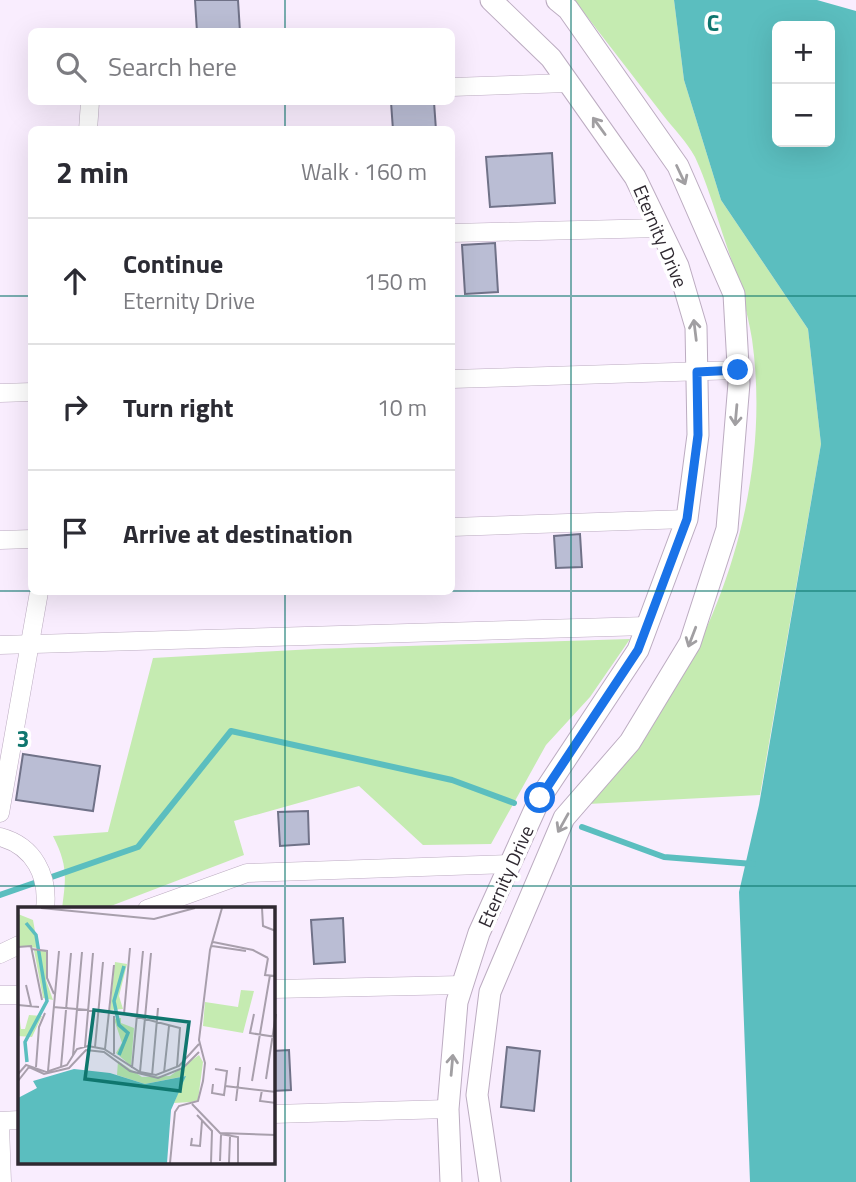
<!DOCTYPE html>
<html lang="en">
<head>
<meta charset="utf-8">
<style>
	body { margin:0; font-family:"Titillium Web",sans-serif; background:#f2f2f3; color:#2b2b33 }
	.controls { position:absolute; right:21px; top:21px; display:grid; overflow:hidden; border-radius:10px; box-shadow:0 7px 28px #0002 }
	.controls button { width:63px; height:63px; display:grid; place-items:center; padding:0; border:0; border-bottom:2px solid #e1e1e2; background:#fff; color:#2b2b33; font:35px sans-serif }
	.stop { position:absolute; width:21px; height:21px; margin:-16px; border:5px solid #1a73e8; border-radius:50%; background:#fff }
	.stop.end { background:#1a73e8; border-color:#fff; box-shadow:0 2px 7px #0008 }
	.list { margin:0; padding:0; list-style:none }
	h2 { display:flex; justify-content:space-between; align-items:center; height:91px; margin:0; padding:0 28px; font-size:30px }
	h2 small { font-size:23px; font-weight:400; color:#7c7c81 }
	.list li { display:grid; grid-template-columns:46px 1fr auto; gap:21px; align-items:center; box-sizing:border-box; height:126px; padding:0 28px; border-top:2px solid #e1e1e2 }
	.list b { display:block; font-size:26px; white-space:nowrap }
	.list p { margin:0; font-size:23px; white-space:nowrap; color:#7c7c81 }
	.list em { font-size:23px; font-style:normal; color:#7c7c81 }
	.icon { flex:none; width:38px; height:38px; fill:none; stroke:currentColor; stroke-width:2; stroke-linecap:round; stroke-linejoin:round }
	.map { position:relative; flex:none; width:856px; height:1182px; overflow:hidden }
	.search { position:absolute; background:#fff; box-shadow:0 7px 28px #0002; left:28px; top:28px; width:427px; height:77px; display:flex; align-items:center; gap:18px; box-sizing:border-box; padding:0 24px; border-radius:10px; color:#7c7c81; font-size:26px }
	.panel { position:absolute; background:#fff; box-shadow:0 7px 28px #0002; left:28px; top:126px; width:427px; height:469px; border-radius:10px }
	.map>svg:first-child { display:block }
</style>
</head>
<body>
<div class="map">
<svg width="856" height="1182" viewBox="0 0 856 1182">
	<rect width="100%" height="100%" fill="#f9edfe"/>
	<g fill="#c5ebb1">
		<path d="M570,0H674L684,80L721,200L808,329L821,444L760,795L588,804C617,767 649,731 674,690C736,587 769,459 752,339C746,303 734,267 722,232C714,207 706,181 695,157C687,142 673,128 663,115C637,81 611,48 585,14Z"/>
		<path d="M630,639L590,697L546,745L491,844L423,845L359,786L234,821L244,855L103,909H62C66,877 68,866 53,836L108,832L153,658L314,649Z"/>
	</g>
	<path fill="#5bbebf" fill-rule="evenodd" d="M674,0H817L856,11V1182H750L739,892L759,805L821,444L808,329L721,200L684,80ZM777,26H830V142H777Z"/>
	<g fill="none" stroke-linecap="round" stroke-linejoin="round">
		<g stroke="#5bbebf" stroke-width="6">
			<polyline points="582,827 664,857 753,864"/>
			<polyline points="0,895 138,847 231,731 452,780 514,803"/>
		</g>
	</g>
	<g fill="#babdd4" stroke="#707288" stroke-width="2">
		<polygon points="195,0 238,0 240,32 197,32"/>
		<polygon points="391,102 434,102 436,130 393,130"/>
		<polygon points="552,153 555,203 490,207 486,157"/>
		<polygon points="495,243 498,292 465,294 462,245"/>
		<polygon points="580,534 582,567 556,568 554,536"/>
		<polygon points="23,754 100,766 93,811 16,800"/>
		<polygon points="308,811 309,844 280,846 278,812"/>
		<polygon points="343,918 345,962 314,964 311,920"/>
		<polygon points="507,1047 540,1051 534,1111 501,1107"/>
		<polygon points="289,1050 291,1090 273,1091 273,1051"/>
	</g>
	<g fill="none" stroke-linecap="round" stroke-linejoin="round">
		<defs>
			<g id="minor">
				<polyline points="452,87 568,83"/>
				<polyline points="88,130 90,102"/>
				<polyline points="452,233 660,228"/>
				<polyline points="452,379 738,370"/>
				<polyline points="0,393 32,392"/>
				<polyline points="452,527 687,519"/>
				<polyline points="0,540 32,539"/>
				<polyline points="0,645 647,626"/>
				<polyline points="0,813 39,592"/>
				<path d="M0,837C34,846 49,876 45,909"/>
				<polyline points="147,909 247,873 510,864"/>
				<polyline points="0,954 19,945"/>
				<polyline points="273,989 462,985"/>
				<polyline points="0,995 19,995"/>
				<polyline points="273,1114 448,1109"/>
				<polyline points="0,1121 19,1120"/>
				<polyline points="0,1125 2,1182"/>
			</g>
			<g id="tertiary">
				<polyline points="451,1182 448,1109 457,1002 479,933 540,798 638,650 687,519 698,435 696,327 678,266 635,177 551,58 491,0"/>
				<polyline points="490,1182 477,1095 490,992 564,818 630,742 690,643 727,529 739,383 734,294 678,166 568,9 557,0"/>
			</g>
		</defs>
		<use href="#minor" stroke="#bcacc1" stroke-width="19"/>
		<use href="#tertiary" stroke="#bcacc1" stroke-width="23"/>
		<use href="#minor" stroke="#fff" stroke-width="18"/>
		<use href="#tertiary" stroke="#fff" stroke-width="21"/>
	</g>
	<defs><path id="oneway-shaft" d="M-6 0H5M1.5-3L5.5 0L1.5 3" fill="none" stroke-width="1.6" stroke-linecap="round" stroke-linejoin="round" transform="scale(1.75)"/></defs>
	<g stroke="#a19fa2">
		<use href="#oneway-shaft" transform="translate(599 126) rotate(-126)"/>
		<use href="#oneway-shaft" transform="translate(681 175) rotate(65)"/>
		<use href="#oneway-shaft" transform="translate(695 330) rotate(-97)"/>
		<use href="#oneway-shaft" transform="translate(736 415) rotate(95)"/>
		<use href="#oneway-shaft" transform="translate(692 637) rotate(111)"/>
		<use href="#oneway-shaft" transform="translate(563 823) rotate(119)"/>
		<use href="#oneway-shaft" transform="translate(452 1065) rotate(-85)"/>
	</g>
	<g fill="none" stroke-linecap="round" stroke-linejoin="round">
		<polyline stroke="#1a73e8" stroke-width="9" points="540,798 638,650 687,519 698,435 697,372 738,370"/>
	</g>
	<path fill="none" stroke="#0f766e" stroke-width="2" stroke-opacity="0.55" d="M285,0V32M571,0V1182M285,102V130M0,296H32M452,296H856M0,591H32M452,591H856M285,592V1182M0,886H856"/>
	<g text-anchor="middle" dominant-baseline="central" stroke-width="7" stroke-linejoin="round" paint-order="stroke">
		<g font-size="19" fill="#2f2931" stroke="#fff">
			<text transform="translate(661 236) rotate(67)">Eternity Drive</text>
			<text transform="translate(505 876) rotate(-66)">Eternity Drive</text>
		</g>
	</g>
	<g transform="translate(18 907)">
		<rect width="257" height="257" fill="#f9edfe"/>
		<path d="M0,7L15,13L20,41L0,39ZM16,43L28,44V73L35,93L25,91ZM97,55L109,57L101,89L105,102L92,103ZM223,83L236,84L225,126L185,119L187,95L220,100ZM0,99L3,122H7L11,108L24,109L14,130L0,129ZM103,111V116L116,121L113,159L98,146L104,136L96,112ZM181,148L185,155L180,193L173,195L156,196L167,169L127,177L99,168L100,154L124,170L152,169Z" fill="#c5ebb1"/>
		<path d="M56,162L92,166L127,177L168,169L153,203L149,256H0V191L19,181L15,174Z" fill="#5bbebf"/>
		<path fill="none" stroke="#5bbebf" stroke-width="3.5" d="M8,16L18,28L29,94L7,135L9,155M101,148L110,126L101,118L96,94L106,59"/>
		<path fill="none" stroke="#a89fac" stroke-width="2" d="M23,1L136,12L177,1M244,1L245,19L258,24M195,35L235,43L250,51M194,39L228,44M0,40L13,39L24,93M13,42L29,44V71L36,87M250,51L247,68L258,69M8,78L13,99M0,98L21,100M35,100L94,105M104,106L162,121L159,160M106,107L112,41M236,107L232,126L258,130M96,109V147M67,140L75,46M77,140L85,55M87,142L96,58M55,148L64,45M18,160L21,120L27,106M43,160L53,46M114,161L125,44M30,164L41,44M122,165L133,46M146,166L151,119M0,167L8,158L28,165L49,158L59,142L70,139L86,142L122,165L138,168L161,159L181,137M134,169L140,101M248,172L258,107M0,174L11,160L26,167L51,161L68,143L86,145L112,164L140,171L165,161L181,145M234,174L252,68M195,177L194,186L206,188L209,164L197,162M207,179L258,185M244,183L242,194L258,196M218,194L222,160M174,197L202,226L258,228M179,208L194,224L193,256M202,227L220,230V256M174,231L173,238L182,239L184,214M202,254L203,228M152,256L157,205L161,199L180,194L185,174L187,156L181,133L192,43L204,1M211,256L212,230"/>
		<path fill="#0f766e" fill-opacity="0.15" stroke="#0f766e" stroke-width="3.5" d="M76,103L171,115L162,184L67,172Z"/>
		<rect width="257" height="257" fill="none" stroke="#2f2931" stroke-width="3.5"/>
	</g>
	<g font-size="23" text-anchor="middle" font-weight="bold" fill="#0f766e" stroke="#fff" stroke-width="7" stroke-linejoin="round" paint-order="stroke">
		<text x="713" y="31">C</text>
		<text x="23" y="747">3</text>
	</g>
</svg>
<div class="controls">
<button>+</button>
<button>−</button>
</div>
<div class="stop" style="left:540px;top:798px"></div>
<div class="stop end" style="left:738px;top:370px"></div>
<div class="search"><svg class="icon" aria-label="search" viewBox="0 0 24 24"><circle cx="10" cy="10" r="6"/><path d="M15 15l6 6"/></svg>Search here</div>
<section class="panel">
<h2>2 min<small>Walk · 160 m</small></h2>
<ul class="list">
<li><svg class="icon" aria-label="ahead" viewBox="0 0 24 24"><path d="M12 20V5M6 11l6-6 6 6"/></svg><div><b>Continue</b><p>Eternity Drive</p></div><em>150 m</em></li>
<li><svg class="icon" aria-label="right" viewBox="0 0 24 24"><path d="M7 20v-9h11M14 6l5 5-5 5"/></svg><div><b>Turn right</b></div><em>10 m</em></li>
<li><svg class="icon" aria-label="arrive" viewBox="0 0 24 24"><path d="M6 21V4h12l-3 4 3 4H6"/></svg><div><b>Arrive at destination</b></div></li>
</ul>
</section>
</div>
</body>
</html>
